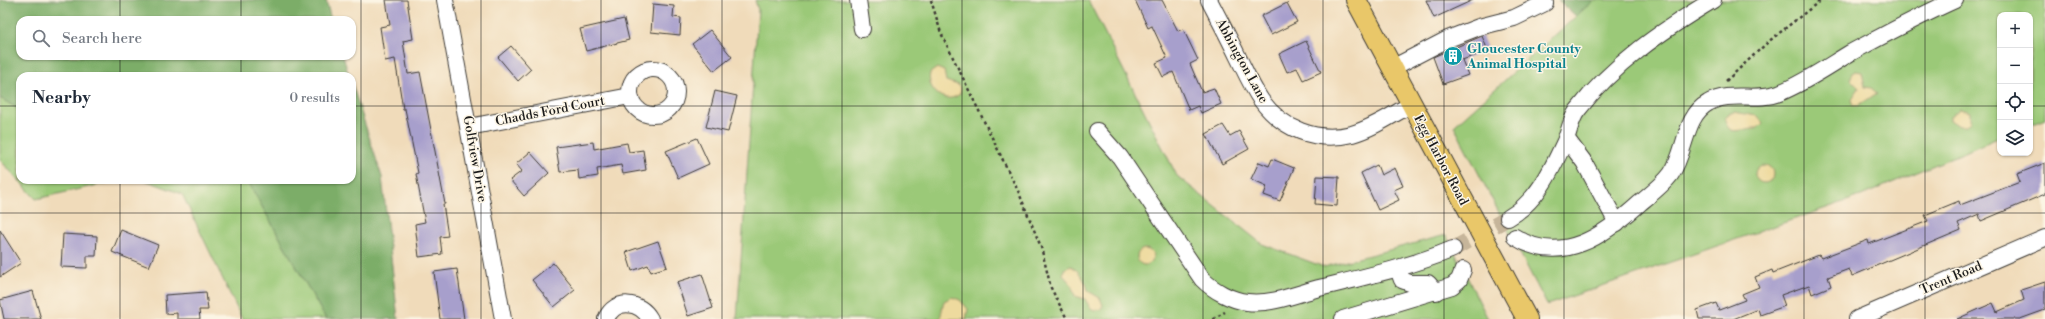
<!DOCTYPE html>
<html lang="en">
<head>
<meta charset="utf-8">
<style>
	body { margin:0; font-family:"Libre Bodoni",serif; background:#f2f2f3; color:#1f2937 }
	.controls { position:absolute; right:12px; top:12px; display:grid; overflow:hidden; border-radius:8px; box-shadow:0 1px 3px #0004 }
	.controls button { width:36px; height:36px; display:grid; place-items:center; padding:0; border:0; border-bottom:1px solid #e0e1e3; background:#fff; color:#1f2937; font:20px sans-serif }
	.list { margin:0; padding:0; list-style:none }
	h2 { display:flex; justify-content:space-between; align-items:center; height:52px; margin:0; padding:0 16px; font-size:17px }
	h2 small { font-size:13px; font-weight:400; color:#747a83 }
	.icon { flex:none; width:22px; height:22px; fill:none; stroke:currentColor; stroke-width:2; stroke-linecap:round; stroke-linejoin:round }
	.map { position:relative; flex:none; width:2045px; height:319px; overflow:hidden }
	.search { position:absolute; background:#fff; box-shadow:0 1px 3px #0004; left:16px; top:16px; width:340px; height:44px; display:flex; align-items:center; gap:10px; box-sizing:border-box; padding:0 14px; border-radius:12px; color:#747a83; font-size:15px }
	.panel { position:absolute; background:#fff; box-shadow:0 1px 3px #0004; left:16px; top:72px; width:340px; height:112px; border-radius:12px }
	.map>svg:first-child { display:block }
</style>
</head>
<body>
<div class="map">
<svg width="2045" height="319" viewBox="0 0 2045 319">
	<rect width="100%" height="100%" fill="#fcf5e5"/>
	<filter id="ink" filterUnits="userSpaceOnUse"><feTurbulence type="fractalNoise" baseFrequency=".025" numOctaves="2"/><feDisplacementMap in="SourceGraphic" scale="8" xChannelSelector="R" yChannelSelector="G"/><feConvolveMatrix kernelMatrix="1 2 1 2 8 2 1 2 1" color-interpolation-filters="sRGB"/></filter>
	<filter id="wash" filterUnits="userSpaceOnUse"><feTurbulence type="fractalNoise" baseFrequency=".012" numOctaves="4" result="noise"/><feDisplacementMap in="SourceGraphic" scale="16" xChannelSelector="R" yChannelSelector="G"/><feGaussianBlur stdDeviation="0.9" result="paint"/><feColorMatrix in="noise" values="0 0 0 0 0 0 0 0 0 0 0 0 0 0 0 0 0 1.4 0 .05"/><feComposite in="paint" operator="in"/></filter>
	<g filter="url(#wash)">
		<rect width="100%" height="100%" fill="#f0dbba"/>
		<g fill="#9bc978" stroke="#5c724a">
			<polygon points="755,0 1088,0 1177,176 1262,244 1324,267 1446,235 1488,319 737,319 758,10"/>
			<polygon points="1594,0 2045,0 2045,119 2030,125 2030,15 2000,15 2000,137 1861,196 1547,305 1454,126"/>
			<polygon points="0,98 20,110 20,180 119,180 36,199 0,160"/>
			<polygon points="145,180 247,180 326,319 242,319 182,194"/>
		</g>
		<g fill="#7cad68" stroke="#4c6442">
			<polygon points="0,0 326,0 331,20 20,20 20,56 343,56 349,76 20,76 20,110 0,98"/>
			<polygon points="1558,0 1594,0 1576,16"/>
			<polygon points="352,84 382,177 398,319 326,319 247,180 352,180"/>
		</g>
		<g fill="#eeda9e" stroke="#857b5d">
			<path d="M937,68L944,71L946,81L958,85L961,88L960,94C945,106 926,90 930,73Z"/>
			<polygon points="1856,71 1862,72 1865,87 1871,88 1877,93 1858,106 1853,105 1851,100 1859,88 1850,79 1853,73"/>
			<polygon points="1960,109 1970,112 1970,122 1966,126 1959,126 1950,120 1950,116"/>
			<path d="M1734,112L1757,116L1763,123L1758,128C1743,127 1728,139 1725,119L1728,114Z"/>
			<circle cx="1764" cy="174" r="9"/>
			<circle cx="1145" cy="257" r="8"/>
			<path d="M1071,266C1079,270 1087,283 1088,291L1100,298L1103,305L1101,309C1091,313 1089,305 1085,299L1075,296L1071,284L1063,275L1064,269Z"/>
			<polygon points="952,297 960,300 968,309 966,319 940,319 944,301"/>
		</g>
		<g id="blocks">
			<g fill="#a79fcc">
				<polygon points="386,0 407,0 413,39 403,41 408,74 420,72 445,204 443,204 448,236 440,237 442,254 419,257 415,224 425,222 416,174 418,173 405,109 403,109 395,59 385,61 380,27 390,25"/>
				<polygon points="1135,0 1162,0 1178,31 1183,29 1198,60 1190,64 1202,92 1214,88 1221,104 1201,113 1198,106 1189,110 1173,72 1163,77 1156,63 1167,58 1152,26 1148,28"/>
				<polygon points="1426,0 1473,0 1434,18"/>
				<polygon points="1287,3 1297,22 1271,35 1261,16"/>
				<polygon points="653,4 674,6 673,17 681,18 680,35 651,32"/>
				<polygon points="624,19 629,40 586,51 580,29"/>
				<polygon points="710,30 732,57 714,71 692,44"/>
				<polygon points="1482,36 1488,51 1462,60 1468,75 1443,84 1433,57"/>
				<polygon points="1306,41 1321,72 1303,80 1297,68 1287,72 1279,54"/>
				<polygon points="511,46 531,69 518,81 498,57"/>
				<polygon points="715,91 737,96 728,132 706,127"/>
				<polygon points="1223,125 1230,136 1239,131 1249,149 1222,164 1206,134"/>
				<polygon points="697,138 709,164 678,178 666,151"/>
				<polygon points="593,142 594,149 627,143 629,152 643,150 646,170 623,174 621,165 597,169 598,176 579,179 578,170 560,172 556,147"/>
				<polygon points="530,152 549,173 524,196 510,180 522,171 516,164"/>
				<polygon points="1272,159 1294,168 1280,201 1264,195 1267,186 1251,179 1259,162 1269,166"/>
				<polygon points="2045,163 2045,194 1981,221 1979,214 1958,223 1961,230 1852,276 1849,269 1828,277 1831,286 1812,294 1809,285 1781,295 1785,306 1760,315 1758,309 1733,319 1699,319 1697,310 1716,303 1719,310 1745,300 1742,294 1759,287 1755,277 1772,270 1773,273 1819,255 1821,258 1868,240 1869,244 1928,221 1925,215 1959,201 1960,205 2020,182 2017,174"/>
				<polygon points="1377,165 1381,175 1395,168 1403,186 1394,190 1399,200 1378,210 1361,173"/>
				<polygon points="1317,176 1339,177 1337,206 1315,204"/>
				<polygon points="0,230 21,263 0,277"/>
				<polygon points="121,230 158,245 149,267 112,252"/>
				<polygon points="63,234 97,236 96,256 87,256 87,268 61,267"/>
				<polygon points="658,241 667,267 651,272 648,265 632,271 626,252"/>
				<polygon points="553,263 575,290 554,307 532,280"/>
				<polygon points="457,269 464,319 440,319 434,272"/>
				<polygon points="702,274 713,308 688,316 677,282"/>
				<polygon points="2045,282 2045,310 2020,319 1957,319 1993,303 1997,312 2024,300 2021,290"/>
				<polygon points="33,291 41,319 4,319 0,300"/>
				<polygon points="206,292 208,310 199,310 200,319 177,319 177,313 166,314 165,295"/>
			</g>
		</g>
	</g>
	<g filter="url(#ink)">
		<use href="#blocks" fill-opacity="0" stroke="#3c3934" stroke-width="1"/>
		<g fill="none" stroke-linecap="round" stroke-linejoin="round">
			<polyline stroke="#c6b59a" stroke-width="16" stroke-dasharray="16 8" stroke-linecap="butt" points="1453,249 1508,218"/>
			<defs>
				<g id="minor">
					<polyline points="445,0 503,319"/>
					<polyline points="858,0 862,29"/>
					<path d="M1209,0C1219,19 1229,38 1238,57C1245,71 1252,87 1261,100C1282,129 1316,143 1352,134C1373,128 1392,115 1412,104"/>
					<polyline points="1392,68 1448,39 1479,27 1514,18 1545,3"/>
					<circle cx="653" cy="92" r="23"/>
					<polyline points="469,127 630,96"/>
					<path d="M1097,131L1120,157L1202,279C1214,291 1231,300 1247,302C1271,305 1297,294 1319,288C1364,277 1410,267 1453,249"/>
					<polyline points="1566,138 1584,162 1617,223"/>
					<path d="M1508,218C1538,201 1552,169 1566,139C1570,129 1571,119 1577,111C1613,64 1663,30 1713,0"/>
					<path d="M1515,237C1562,267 1606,234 1640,203C1651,194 1663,185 1671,174C1686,153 1684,116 1708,103C1730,90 1756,102 1779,93C1804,83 1827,67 1850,53C1884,35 1919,16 1955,0"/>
					<polyline points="1398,269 1402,280 1410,283 1428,283 1436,292"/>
					<path d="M606,319C615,298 640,301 650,319"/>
					<polyline points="1343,319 1452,286 1459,280 1463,270"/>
					<polyline points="1857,319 2045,238"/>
				</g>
				<polyline id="major" points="1356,0 1527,319"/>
			</defs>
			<use href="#minor" stroke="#3c3934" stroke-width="18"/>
			<use href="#major" stroke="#3c3934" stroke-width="22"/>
			<g stroke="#3c3934" stroke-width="2.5" stroke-dasharray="3 3" stroke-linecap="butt">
				<polyline points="931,0 941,33 1019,193 1041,247 1051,288 1067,319"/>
				<polyline points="1726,81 1768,42 1821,0"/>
				<polyline points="1213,319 1225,312"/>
			</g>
			<use href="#minor" stroke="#fff" stroke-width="16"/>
			<use href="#major" stroke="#e9c769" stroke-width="20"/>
		</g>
	</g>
	<path fill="none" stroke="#1c1c1c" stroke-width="1" stroke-opacity="0.55" d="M120,0V20M241,0V20M361,0V319M481,0V319M601,0V319M722,0V319M842,0V319M962,0V319M1083,0V319M1203,0V319M1323,0V319M1444,0V319M1564,0V319M1684,0V319M1804,0V319M1925,0V319M120,56V76M241,56V76M0,106H20M352,106H2000M2030,106H2045M120,180V319M241,180V319M0,213H2045"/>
	<defs>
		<symbol id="building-disc" viewBox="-11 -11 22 22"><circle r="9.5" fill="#0f9aa8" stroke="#fcf5e5"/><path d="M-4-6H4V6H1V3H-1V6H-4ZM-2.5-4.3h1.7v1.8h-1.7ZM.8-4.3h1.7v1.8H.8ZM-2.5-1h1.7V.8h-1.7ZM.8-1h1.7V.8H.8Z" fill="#fff"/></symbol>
	</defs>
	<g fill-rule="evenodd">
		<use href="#building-disc" x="1442" y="45" width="22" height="22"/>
	</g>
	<g text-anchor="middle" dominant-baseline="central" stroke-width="3" stroke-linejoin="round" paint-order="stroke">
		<g font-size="13" font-weight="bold" fill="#0d838f" stroke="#fcf5e5" text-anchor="start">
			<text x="1467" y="49">Gloucester County<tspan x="1467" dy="15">Animal Hospital</tspan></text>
		</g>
		<g font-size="13" fill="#1c1c1c" stroke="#fcf5e5">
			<text transform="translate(1242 61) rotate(61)">Abbington Lane</text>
			<text transform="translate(550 111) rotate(-11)">Chadds Ford Court</text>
			<text transform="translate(475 159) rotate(80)">Golfview Drive</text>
			<text transform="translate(1441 160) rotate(62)">Egg Harbor Road</text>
			<text transform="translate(1951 278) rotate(-23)">Trent Road</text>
		</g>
	</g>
</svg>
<div class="controls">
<button>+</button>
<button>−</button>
<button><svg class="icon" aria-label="locate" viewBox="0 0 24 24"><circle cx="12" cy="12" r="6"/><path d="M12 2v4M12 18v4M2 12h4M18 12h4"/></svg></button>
<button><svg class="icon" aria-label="layers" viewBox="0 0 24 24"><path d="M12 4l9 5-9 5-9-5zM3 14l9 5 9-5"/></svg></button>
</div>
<div class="search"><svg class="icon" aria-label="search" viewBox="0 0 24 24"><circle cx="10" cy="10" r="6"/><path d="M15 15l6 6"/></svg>Search here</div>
<section class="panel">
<h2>Nearby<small>0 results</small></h2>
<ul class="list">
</ul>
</section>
</div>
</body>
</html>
